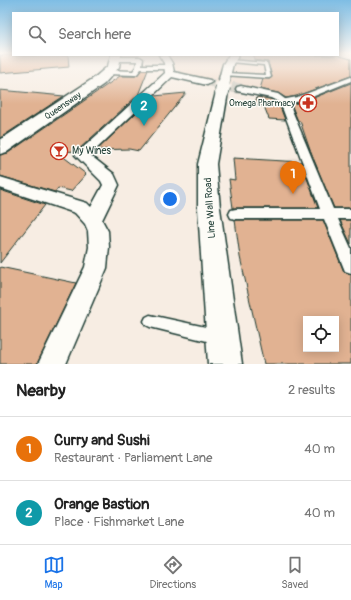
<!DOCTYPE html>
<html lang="en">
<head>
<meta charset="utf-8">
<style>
	body { margin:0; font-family:Pangolin,sans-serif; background:#f6f6f6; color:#222 }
	.controls { position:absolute; right:12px; bottom:12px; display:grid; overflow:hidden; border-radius:0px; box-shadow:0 2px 10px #0003 }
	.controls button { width:36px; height:36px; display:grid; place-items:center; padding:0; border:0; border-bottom:1px solid #e0e0e0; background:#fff; color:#222; font:20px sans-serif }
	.you { position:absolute; left:170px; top:199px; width:14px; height:14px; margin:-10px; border:3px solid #fff; border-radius:50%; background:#1a73e8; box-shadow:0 0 0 6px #1a73e833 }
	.badge { display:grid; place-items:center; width:26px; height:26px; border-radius:50%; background:#1a73e8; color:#fff; font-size:13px; font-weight:700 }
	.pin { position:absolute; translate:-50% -33px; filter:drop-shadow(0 1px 2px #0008) }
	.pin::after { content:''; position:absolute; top:21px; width:14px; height:12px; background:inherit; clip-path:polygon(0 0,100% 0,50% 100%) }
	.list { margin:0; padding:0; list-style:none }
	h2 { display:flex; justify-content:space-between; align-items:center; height:52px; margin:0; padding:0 16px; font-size:17px }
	h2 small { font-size:13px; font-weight:400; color:#767676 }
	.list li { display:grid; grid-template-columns:26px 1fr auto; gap:12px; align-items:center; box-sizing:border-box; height:64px; padding:0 16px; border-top:1px solid #e0e0e0 }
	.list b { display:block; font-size:15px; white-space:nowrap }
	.list p { margin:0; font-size:13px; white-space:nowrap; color:#767676 }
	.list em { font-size:13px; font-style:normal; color:#767676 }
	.icon { flex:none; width:22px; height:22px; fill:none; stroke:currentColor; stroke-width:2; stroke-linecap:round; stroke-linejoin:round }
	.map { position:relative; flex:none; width:351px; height:364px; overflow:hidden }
	.search { position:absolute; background:#fff; box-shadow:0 2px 10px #0003; left:12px; right:12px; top:12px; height:44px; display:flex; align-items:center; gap:10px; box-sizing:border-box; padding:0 14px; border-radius:0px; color:#767676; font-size:15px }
	.sheet { height:180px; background:#fff }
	nav { display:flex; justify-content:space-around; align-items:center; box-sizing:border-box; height:56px; border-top:1px solid #e0e0e0; background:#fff; font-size:11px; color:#767676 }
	nav a { display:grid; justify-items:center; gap:2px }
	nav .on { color:#1a73e8 }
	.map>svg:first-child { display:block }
</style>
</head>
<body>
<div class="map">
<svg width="351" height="364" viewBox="0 0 351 364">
	<rect width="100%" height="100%" fill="#f7ede3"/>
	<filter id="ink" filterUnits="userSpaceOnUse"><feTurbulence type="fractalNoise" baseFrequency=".025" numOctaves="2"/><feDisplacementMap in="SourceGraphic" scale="8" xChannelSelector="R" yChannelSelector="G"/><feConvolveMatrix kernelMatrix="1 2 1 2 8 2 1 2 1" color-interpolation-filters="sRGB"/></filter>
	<g filter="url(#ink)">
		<polygon fill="#f0dbcb" points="338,53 351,53 351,87 319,100 276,94 191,77 176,70 166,55 338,55"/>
		<g fill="#e1b292" stroke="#1f3d34" fill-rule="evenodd">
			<polygon points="0,55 68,55 69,67 0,73"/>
			<polygon points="254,55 337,55 351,59 351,76 297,96 286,98 278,93 260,89 263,79 270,79 272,77 268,62 254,60"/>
			<polygon points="142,70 148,70 138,95 77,151 57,152 86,174 71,191 58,188 55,192 0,176 0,155 8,153 120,76 136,76"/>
			<polygon points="351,83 351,208 334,208 311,153 300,121 298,121 291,104 303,102"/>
			<polygon points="0,90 64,96 0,138"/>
			<polygon points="186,93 139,151 129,149 97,150 154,96"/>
			<polygon points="257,97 270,99 279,104 285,120 269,119 264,106 254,105"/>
			<polygon points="233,158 301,162 318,208 233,208 229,179 235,180"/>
			<polygon points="0,190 45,205 0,263"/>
			<path d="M235,220H323L344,272L351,274V364H264L240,257ZM306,319H336V349H306Z"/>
			<polygon points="340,220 351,220 351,244"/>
			<polygon points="0,267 76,283 37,364 0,364"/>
		</g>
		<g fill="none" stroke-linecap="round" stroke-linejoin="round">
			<polyline stroke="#cccac0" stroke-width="8" stroke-dasharray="8 4.5" stroke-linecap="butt" points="207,82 237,88"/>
			<polyline stroke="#cccac0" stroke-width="11" stroke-dasharray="11 5.5" stroke-linecap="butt" points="232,87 241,89"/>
			<defs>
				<g id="service">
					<polygon points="229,60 267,63 271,77 269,78 224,75 224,73 226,73 266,75 264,65 230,62"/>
					<polygon points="150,315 215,329 220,331 222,336 220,341 215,343 150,327 146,325 144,321 146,317"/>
				</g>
				<g id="pedestrian">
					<polygon points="140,57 143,59 142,65 169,65 172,67 169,69 141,69 137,74 135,75 108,74 105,72 108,70 133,71 136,67 137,61 115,61 112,59 115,57"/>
					<polygon points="351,77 351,81 302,101 289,103 333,209 351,209 351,219 338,219 351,248 351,273 345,271 324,219 236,219 231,218 229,214 231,210 236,209 320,209 280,102 281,100 297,97"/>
				</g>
				<g id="minor">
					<polygon points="159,55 167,55 172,63 174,72 210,80 212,82 207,85 172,77 90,155 114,174 119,185 102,220 108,231 109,247 107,268 66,364 38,364 85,267 89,247 88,231 85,224 75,213 0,188 0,177 87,203 91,207 103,185 101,181 75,155 165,73 164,63"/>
					<polygon points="241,86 278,94 289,102 284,105 271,98 237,91 236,89 237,87"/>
				</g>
				<g id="tertiary">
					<polygon points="229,55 239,55 233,64 229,81 221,81 219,79 223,64"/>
					<polygon points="222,88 226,89 228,92 216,164 220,208 242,364 208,364 198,208 198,164 216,92 218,89"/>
				</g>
				<polygon id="primary" points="111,55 121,55 119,67 104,84 7,152 0,154 0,140 94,78 108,66"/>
			</defs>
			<use href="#service" stroke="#1f3d34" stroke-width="3"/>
			<use href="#pedestrian" stroke="#1f3d34" stroke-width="3"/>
			<use href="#minor" stroke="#1f3d34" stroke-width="3"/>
			<use href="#tertiary" stroke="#1f3d34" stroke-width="3"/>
			<use href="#primary" stroke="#1f3d34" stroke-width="3"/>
			<use href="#service" fill="#fdfcf7" fill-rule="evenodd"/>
			<use href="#pedestrian" fill="#fdfcf7" fill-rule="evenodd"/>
			<use href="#minor" fill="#fdfcf7" fill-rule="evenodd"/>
			<use href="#tertiary" fill="#fdfcf7" fill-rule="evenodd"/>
			<use href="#primary" fill="#fdfcf7" fill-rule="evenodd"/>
			<defs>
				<polyline id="tertiary-bridge-far1" points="223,88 225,79"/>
				<polyline id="tertiary-bridge" points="222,92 223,87"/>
			</defs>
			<use href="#tertiary-bridge-far1" stroke="#1f3d34" stroke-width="12" stroke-linecap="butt"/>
			<use href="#tertiary-bridge" stroke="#1f3d34" stroke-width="16" stroke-linecap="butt"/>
			<use href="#tertiary-bridge-far1" stroke="#fdfcf7" stroke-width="11"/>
			<use href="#tertiary-bridge" stroke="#fdfcf7" stroke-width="14"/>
		</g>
	</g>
	<linearGradient id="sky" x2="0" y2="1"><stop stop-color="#7ebde4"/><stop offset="0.51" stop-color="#fbf7f2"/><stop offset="1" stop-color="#fbf7f2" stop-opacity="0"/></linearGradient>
	<rect width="351" height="104" fill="url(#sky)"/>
	<defs>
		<symbol id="pharmacy-ring" viewBox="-11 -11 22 22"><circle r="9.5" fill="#fdfcf7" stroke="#c8321e" stroke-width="1.5"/><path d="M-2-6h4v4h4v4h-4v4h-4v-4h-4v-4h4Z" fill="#c8321e"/></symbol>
		<symbol id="bar-ring" viewBox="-11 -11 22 22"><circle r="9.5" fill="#fdfcf7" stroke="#c8321e" stroke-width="1.5"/><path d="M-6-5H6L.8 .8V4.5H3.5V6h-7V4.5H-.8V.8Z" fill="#c8321e"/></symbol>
	</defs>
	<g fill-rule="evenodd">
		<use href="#pharmacy-ring" x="298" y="93" width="20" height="20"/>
		<use href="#bar-ring" x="49" y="141" width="20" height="20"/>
	</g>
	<g text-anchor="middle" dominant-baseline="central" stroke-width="3" stroke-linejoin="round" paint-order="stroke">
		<g font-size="9" fill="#1f3d34" stroke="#fdfcf7" text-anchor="end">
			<text x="295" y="103">Omega Pharmacy</text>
		</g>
		<g font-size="9" fill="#1f3d34" stroke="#fdfcf7">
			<text transform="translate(63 106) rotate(-34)">Queensway</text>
		</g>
		<g font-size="10" fill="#1f3d34" stroke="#fdfcf7" text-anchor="start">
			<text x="72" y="151">My Wines</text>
		</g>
		<g font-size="10" fill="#1f3d34" stroke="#fdfcf7">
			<text transform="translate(210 208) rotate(-94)">Line Wall Road</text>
		</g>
	</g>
</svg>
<div class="controls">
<button><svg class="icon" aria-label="locate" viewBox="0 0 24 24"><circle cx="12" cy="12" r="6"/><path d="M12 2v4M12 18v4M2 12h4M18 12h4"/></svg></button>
</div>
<div class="you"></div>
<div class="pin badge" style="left:293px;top:194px;background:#e8710a">1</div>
<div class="pin badge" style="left:144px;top:126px;background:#0f9aa8">2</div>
<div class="search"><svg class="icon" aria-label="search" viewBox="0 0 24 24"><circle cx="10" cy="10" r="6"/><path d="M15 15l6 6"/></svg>Search here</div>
</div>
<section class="sheet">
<h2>Nearby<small>2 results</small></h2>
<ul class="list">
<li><span class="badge" style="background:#e8710a">1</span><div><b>Curry and Sushi</b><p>Restaurant · Parliament Lane</p></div><em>40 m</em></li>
<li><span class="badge" style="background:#0f9aa8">2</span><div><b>Orange Bastion</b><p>Place · Fishmarket Lane</p></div><em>40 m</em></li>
</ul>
</section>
<nav>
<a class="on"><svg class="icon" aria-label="map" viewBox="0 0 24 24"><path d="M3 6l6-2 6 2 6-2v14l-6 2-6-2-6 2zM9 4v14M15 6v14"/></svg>Map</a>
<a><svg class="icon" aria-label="directions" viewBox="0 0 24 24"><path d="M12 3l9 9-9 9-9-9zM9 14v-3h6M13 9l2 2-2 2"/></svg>Directions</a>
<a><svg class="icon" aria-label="saved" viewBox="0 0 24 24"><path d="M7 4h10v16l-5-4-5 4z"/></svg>Saved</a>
</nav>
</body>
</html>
